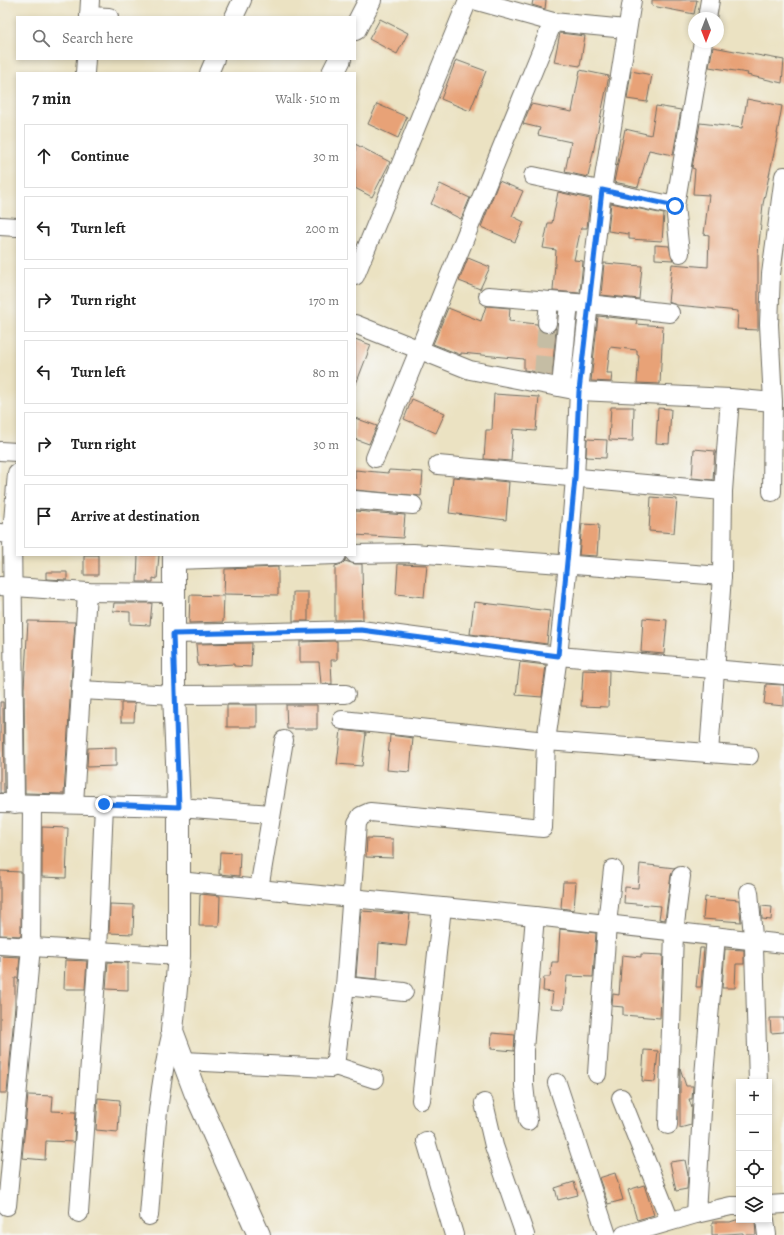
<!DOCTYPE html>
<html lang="en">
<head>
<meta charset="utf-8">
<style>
	body { margin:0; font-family:Alegreya,serif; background:#f6f6f6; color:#222 }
	.controls { position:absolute; right:12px; bottom:12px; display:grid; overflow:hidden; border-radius:0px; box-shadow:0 2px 6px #0003 }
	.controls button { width:36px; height:36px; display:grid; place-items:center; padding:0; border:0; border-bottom:1px solid #e0e0e0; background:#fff; color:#222; font:20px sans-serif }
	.compass { position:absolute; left:688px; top:12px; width:36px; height:36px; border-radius:50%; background:#fff; box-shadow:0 2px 6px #0003; rotate:180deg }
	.stop { position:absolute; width:12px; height:12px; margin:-9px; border:3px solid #1a73e8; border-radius:50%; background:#fff }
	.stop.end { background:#1a73e8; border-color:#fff; box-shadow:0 1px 4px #0008 }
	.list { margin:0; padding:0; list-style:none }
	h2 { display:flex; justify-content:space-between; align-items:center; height:52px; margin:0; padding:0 16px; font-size:17px }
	h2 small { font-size:13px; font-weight:400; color:#767676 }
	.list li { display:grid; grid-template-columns:26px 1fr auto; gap:12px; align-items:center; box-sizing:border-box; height:64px; margin:0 8px 8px; padding:0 8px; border:1px solid #e0e0e0; border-radius:0px }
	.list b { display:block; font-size:15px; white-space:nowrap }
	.list em { font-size:13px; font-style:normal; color:#767676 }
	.icon { flex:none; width:22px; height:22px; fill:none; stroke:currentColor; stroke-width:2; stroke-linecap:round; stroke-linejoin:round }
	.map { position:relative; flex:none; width:784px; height:1235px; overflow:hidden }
	.search { position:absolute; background:#fff; box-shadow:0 2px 6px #0003; left:16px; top:16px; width:340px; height:44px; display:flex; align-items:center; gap:10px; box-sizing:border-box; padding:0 14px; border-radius:0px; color:#767676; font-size:15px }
	.panel { position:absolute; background:#fff; box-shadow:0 2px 6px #0003; left:16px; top:72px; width:340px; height:484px; border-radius:0px }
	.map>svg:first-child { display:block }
</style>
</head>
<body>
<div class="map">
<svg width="784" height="1235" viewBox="0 0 784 1235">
	<rect width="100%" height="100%" fill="#f6f6f2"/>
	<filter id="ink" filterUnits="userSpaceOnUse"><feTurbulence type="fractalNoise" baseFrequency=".025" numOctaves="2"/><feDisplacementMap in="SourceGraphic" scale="8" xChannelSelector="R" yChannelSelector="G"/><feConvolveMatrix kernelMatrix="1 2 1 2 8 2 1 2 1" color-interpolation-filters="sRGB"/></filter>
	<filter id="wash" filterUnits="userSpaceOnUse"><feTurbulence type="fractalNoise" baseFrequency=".012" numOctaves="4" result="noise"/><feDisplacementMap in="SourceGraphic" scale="16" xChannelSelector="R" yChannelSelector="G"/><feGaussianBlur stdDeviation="0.9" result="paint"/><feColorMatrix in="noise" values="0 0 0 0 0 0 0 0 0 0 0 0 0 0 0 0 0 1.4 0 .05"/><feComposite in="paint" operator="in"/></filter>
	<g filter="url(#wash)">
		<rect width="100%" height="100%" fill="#ebe2c2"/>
		<g id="blocks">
			<g fill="#e8a277">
				<polygon points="533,0 546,0 545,9 532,5"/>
				<polygon points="652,0 697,0 694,14 652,6"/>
				<polygon points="380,19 408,33 397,54 369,39"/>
				<polygon points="560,33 585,36 580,66 554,62"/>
				<polygon points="713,47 784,60 782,83 747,75 748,73 709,67"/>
				<polygon points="456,60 486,71 470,111 441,99"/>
				<polygon points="580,70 609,76 588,177 565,172 571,142 538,135 540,128 523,124 531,104 572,112"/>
				<polygon points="631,71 652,75 647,102 627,99"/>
				<polygon points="747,99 782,106 777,134 778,134 763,204 758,254 758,330 737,329 738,311 677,305 668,302 672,264 708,267 709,235 704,234 709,195 693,194 695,169 692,168 700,123 742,128"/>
				<polygon points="377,104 407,117 398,138 368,124"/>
				<polygon points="656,106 681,110 673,155 649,150 638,187 614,182 625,129 651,135"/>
				<polygon points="355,144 390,162 372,197 355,188"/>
				<polygon points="499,181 523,191 512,216 524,222 515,242 481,227"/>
				<polygon points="440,184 470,198 461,219 431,204"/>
				<polygon points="558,192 590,199 587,228 581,228 574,260 583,261 580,293 553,291 556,250 543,248 548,223 552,223"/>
				<polygon points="611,203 664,214 662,241 629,239 629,234 608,231"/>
				<polygon points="655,245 669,246 673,260 655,259"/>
				<polygon points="468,258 490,267 480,289 459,281"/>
				<polygon points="604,263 642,266 639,299 601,295"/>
				<polygon points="486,306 510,308 509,321 537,324 541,331 546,333 552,332 556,328 552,374 524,370 524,359 461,353 461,355 433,344 448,308 481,321"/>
				<polygon points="598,316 637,320 636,324 663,326 660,384 637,383 639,355 637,355 637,350 610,347 607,373 612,373 611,382 591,381"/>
				<polygon points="355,339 371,345 356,384 355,384"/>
				<polygon points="494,394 539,397 536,431 513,429 511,461 484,459 486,430 492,430"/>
				<polygon points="412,399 445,413 436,433 404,419"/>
				<polygon points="611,407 634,407 633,441 609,440"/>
				<polygon points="658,408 671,409 669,444 656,443"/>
				<polygon points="355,418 377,426 369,444 355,439"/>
				<polygon points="587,439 607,440 606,458 586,457"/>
				<polygon points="694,449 715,451 713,480 692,478"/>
				<polygon points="355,470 388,473 389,470 423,472 421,496 355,490"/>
				<polygon points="453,477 509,482 506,520 449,513"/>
				<polygon points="651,497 677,499 674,533 649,531"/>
				<polygon points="355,511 405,515 403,538 355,535"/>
				<polygon points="582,524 599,525 597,556 579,555"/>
				<rect x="84" y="555" width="14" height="20"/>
				<polygon points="138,555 159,555 157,579 153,578 153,582 137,582"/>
				<polygon points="345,561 355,564 362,564 363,620 335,620 335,566 342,564"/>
				<polygon points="398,564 427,565 424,597 396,594"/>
				<polygon points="278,567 278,595 224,594 225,569"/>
				<polygon points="46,572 67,572 67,580 46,579"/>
				<rect x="293" y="592" width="15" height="29"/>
				<polygon points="190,595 224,596 223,622 189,623"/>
				<polygon points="474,602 550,611 547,644 470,634"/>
				<polygon points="114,603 152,603 150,625 130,624 130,612 113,611"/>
				<polygon points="643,618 667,620 664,654 641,652"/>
				<polygon points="28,621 75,622 64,794 25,793 24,688"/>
				<polygon points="337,641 337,660 331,660 332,684 321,684 319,662 300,662 300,642"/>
				<polygon points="252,643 251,667 234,666 234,664 198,666 196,644"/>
				<polygon points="520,662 546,665 542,697 516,695"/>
				<polygon points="583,670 609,671 608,707 581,706"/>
				<polygon points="766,684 784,685 784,706 764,704"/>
				<polygon points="0,702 3,702 4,793 0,793"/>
				<polygon points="121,703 135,703 134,722 121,722"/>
				<rect x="227" y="705" width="30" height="22"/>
				<polygon points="286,705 317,705 317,729 287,729"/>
				<polygon points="341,730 366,733 362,766 337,764"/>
				<polygon points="390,735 413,738 410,772 387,770"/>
				<polygon points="116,747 116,766 87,767 88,748"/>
				<polygon points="42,827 68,828 66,878 42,877"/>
				<polygon points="367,838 393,839 393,858 366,857"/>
				<polygon points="220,852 240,853 239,876 219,874"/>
				<polygon points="640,864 675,868 671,875 665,920 659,919 661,906 624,903 625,887 638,888"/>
				<polygon points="0,871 21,872 21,936 0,935"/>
				<polygon points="563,882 576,882 574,910 561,908"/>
				<polygon points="200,894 220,896 219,926 199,926"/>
				<polygon points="705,897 739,900 741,922 703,919"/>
				<polygon points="110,904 134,905 133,934 109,933"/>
				<polygon points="761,906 772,907 771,920 762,919"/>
				<polygon points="361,911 410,914 406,946 379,943 377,979 356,977"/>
				<polygon points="560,929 596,933 593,977 567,976 564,1009 551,1008 553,992 543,991 544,977 550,977 552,962 558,962"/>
				<polygon points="700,948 704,948 701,987 696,987"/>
				<polygon points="725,949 744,950 744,964 736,964 735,988 722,988"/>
				<polygon points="641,954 663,955 660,1018 623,1015 623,1007 612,1006 613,994 619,995 622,955 641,957"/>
				<polygon points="0,956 20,957 18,978 15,978 15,1006 7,1093 0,1093"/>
				<polygon points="65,960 87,961 85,989 64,989"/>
				<polygon points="108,962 128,963 128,990 106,989"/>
				<polygon points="770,1018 784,1018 784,1032 771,1033"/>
				<polygon points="492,1033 515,1035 514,1051 491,1049"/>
				<polygon points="644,1050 658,1051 655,1082 642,1081"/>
				<polygon points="680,1068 686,1086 693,1086 692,1099 689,1099 692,1108 691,1125 680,1128"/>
				<polygon points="28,1095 53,1096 52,1111 76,1112 74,1142 46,1141 45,1160 22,1158"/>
				<polygon points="98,1098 120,1100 118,1132 96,1130"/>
				<polygon points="685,1160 688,1175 687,1189 676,1191 670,1162"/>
				<polygon points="615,1173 623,1200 608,1204 599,1178"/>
				<polygon points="574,1182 578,1195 558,1200 555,1188"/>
				<polygon points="644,1185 654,1215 637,1220 628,1190"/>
				<polygon points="736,1220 755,1220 756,1235 743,1235 743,1233 712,1235 712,1222 730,1222"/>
			</g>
		</g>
	</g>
	<g filter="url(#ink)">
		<use href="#blocks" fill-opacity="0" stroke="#6e6b60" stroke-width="1"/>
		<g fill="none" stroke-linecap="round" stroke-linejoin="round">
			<polyline stroke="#c5bda4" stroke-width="18" stroke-dasharray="18 9" stroke-linecap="butt" points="543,374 547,323"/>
			<defs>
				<g id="street">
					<polyline points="474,0 553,22 626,29"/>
					<polyline points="89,16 109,17"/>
					<polyline points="89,17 90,0"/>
					<polyline points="234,17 242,0"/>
					<polyline points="707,18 710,0"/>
					<polyline points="85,73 86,59"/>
					<polyline points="209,73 215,59"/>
					<polyline points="533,176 675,206 703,42"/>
					<polyline points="675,206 680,253"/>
					<polyline points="0,226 17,227"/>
					<polyline points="355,276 468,0"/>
					<polyline points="488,296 589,304 670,313"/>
					<polyline points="547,323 549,301"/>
					<polyline points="355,324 470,370 579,391 730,398 723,491 722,576 709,753"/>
					<polyline points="561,387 569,303"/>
					<polyline points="730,398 773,402"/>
					<polyline points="0,451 17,452"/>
					<polyline points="375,458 553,22"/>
					<polyline points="438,465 723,491"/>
					<polyline points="17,473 12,534 17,535"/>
					<polyline points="772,492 773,402 769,324 771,274 784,176"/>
					<polyline points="355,500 413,505"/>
					<polyline points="0,533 12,534 15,804"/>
					<polyline points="355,554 413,553 722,576"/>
					<polyline points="174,560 337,555"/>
					<polyline points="0,586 87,592 174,593"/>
					<polyline points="173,634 361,630 558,656 784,675"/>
					<polyline points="81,690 174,695 346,694"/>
					<polyline points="342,720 546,741 749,756"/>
					<polyline points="0,803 179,807 271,814"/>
					<polyline points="74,804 87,592"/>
					<polyline points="178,881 535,916 784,944"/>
					<polyline points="259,889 284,740"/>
					<polyline points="749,892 754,947 758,1082"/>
					<polyline points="0,945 179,956"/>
					<polyline points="345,986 404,992"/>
					<polyline points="183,1061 331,1068 335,1066 345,986 357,823 361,816 370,812 543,828 546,741 558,656 568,564 575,478 579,391 602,190 632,0"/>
					<polyline points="335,1066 375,1079"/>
					<polyline points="597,1074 607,924 613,869"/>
					<polyline points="557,1083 607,1235"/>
					<polyline points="621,1098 670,1221"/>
					<polyline points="421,1100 442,907"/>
					<polyline points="484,1103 494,1146 525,1235"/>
					<polyline points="528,1121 524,1085 524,1050 535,916"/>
					<polyline points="668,1125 674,932 681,876"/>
					<polyline points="426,1141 454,1235"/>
					<polyline points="769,1205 784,1204"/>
					<polyline points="7,1206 31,947 32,805"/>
					<polyline points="79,1213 98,951 104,804"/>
					<polyline points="696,1214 704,1076 716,936"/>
					<path d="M149,1216C154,1153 157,1092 172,1031"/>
					<polyline points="765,1220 767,1235"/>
					<polyline points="624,1235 696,1214 731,1206 739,1206"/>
				</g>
				<g id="secondary">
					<polyline points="355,29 370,0"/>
					<polyline points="333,73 340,59"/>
					<polyline points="174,555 174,695 179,807 179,956 172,1031 195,1092 259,1235"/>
				</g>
			</defs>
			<use href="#street" stroke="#6e6b60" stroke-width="20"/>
			<use href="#secondary" stroke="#6e6b60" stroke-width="24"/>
			<use href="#street" stroke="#fff" stroke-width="18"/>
			<use href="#secondary" stroke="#fff" stroke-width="22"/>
		</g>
	</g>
	<g fill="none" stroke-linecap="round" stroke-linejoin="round" filter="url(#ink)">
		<polyline stroke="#1a73e8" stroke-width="5" points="104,804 179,807 173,634 361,630 558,656 575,478 579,391 602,190 675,206"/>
	</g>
</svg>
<div class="controls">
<button>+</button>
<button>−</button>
<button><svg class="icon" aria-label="locate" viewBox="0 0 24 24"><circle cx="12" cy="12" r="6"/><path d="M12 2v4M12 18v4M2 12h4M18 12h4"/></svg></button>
<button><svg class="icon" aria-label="layers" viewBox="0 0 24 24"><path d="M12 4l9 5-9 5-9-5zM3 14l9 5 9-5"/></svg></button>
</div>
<svg class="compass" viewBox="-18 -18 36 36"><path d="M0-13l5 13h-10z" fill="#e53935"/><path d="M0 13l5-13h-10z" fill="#767676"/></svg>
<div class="stop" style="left:675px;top:206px"></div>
<div class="stop end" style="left:104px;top:804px"></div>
<div class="search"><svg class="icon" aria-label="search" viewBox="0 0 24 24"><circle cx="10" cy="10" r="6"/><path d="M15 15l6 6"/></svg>Search here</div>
<section class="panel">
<h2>7 min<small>Walk · 510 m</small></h2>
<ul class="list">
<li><svg class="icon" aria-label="ahead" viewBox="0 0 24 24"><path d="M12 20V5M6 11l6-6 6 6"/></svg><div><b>Continue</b></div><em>30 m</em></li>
<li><svg class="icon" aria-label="left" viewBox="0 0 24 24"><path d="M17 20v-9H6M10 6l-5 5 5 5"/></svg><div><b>Turn left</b></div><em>200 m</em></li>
<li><svg class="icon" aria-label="right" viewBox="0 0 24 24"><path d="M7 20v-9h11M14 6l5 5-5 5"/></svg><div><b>Turn right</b></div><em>170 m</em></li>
<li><svg class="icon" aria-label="left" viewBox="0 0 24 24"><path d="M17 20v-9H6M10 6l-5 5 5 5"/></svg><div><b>Turn left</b></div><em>80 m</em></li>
<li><svg class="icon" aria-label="right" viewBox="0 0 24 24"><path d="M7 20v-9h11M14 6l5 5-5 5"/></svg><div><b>Turn right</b></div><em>30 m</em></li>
<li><svg class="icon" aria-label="arrive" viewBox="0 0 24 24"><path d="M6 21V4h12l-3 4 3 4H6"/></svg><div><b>Arrive at destination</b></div></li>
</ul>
</section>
</div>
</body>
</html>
